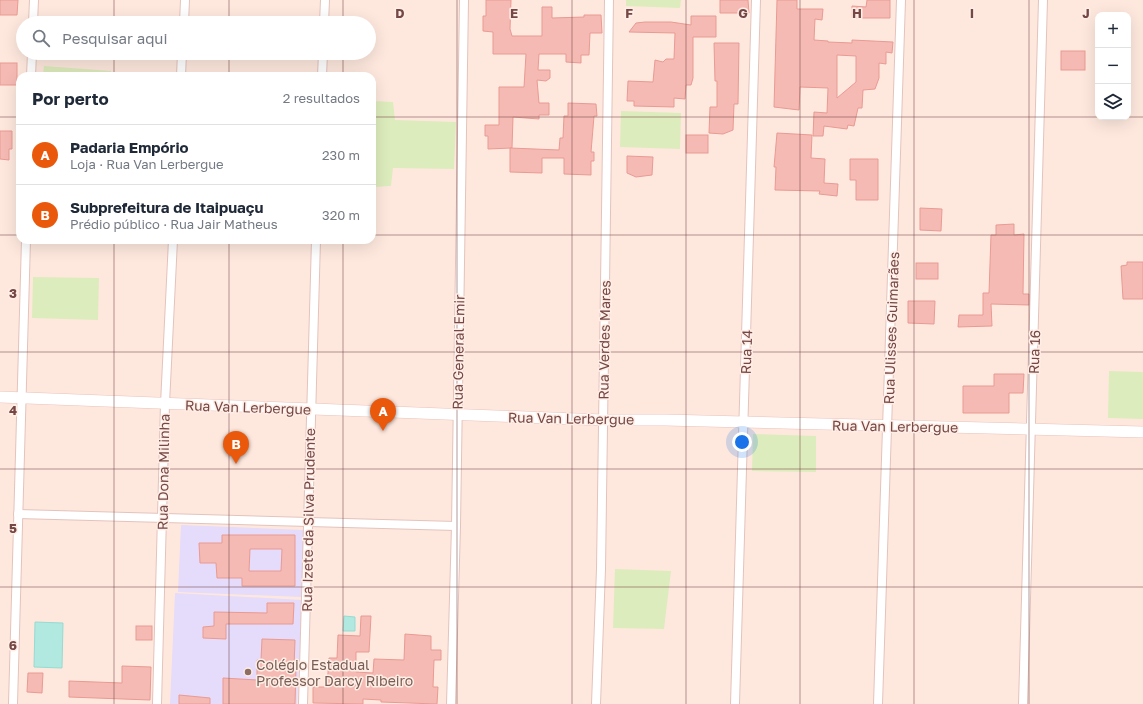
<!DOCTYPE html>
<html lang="pt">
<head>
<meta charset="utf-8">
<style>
	body { margin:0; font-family:"Golos Text",sans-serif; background:#f6f6f7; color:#1f2937 }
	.controls { position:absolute; right:12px; top:12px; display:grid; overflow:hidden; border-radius:8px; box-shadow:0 4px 16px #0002 }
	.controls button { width:36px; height:36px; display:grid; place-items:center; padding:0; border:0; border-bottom:1px solid #e0e1e3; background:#fff; color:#1f2937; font:20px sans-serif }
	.you { position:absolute; left:742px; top:442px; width:14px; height:14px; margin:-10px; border:3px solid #fff; border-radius:50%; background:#1a73e8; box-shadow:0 0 0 6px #1a73e833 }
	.badge { display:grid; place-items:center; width:26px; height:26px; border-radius:50%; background:#ea580c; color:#fff; font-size:13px; font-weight:700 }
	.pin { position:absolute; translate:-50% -33px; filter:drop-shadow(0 1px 2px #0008) }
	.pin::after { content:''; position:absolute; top:21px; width:14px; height:12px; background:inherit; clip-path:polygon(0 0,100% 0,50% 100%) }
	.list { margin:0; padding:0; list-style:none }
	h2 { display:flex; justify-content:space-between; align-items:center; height:52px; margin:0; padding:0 16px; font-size:17px }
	h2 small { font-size:13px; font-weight:400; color:#747a83 }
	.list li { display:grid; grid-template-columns:26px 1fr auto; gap:12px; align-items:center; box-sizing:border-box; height:60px; padding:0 16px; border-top:1px solid #e0e1e3 }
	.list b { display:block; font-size:15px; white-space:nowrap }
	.list p { margin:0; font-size:13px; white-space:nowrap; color:#747a83 }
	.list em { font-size:13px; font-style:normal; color:#747a83 }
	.icon { flex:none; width:22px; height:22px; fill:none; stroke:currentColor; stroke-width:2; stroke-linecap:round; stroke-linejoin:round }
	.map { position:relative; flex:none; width:1143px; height:704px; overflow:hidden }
	.search { position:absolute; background:#fff; box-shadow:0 4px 16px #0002; left:16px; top:16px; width:360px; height:44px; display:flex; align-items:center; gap:10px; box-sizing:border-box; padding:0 14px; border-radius:22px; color:#747a83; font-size:15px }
	.panel { position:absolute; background:#fff; box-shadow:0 4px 16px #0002; left:16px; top:72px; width:360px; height:172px; border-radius:12px }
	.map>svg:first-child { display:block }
</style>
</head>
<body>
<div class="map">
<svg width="1143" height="704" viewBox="0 0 1143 704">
	<rect width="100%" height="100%" fill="#fee8de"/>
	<g fill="#e5dbfa">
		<polygon points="181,525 304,530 301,597 178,592"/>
		<polygon points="175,593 302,600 297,704 170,704"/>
	</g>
	<g fill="#ddecbc">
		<polygon points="626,0 681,0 680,8 626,6"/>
		<polygon points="44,66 111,71 111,76 43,76"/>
		<polygon points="372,101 393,102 395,120 456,122 454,169 393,168 391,186 372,187"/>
		<polygon points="621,111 681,113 680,149 620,147"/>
		<polygon points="33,277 99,278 98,320 32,318"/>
		<polygon points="1109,371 1143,372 1143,419 1108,418"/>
		<polygon points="753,434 816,436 816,472 752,471"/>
		<polygon points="615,569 671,571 664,629 613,628"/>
	</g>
	<g fill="#b1e8e0" stroke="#97dbd1">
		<polygon points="344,616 355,617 355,631 343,631"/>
		<polygon points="35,622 63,623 62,668 34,667"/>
	</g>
	<g fill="#f5bab3" stroke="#e99a93" fill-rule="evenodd">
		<polygon points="0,0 18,0 17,15 0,15"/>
		<polygon points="486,0 511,0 510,29 512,36 542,36 542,7 552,7 552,18 584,17 584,15 601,15 602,33 590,33 589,55 581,55 581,63 566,62 566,54 539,54 538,70 550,70 550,78 546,81 537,80 539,103 549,103 549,115 539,115 539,119 513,117 512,148 488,149 488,136 485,136 485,125 499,125 499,87 524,87 526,54 493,54 493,32 483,31 483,16 486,16"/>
		<polygon points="720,0 748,0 749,13 720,13"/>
		<path d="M777,0H797V9H823L822,20L815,19L814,40L828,41V42L852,43V40L893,42L892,53L886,52V64L879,63V78L875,89L863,90L862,108H858L854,126L848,125L847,129L824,126L823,136H813L814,112L827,113L828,88L800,87L799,110L774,107ZM837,55L856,56V82L837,98Z"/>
		<polygon points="867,0 890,0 890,18 852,18 852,6 866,7"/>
		<polygon points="691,16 716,16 716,37 693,37 693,78 691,85 686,85 685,99 674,98 674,107 634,106 634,101 627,101 628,81 653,82 655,60 663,62 666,59 674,59 675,33 629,32 636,23 645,22 671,22 691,25"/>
		<polygon points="714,43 739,43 738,104 734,104 733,130 723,134 709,133 710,107 717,107 717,81 715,81"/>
		<rect x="1061" y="51" width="24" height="19"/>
		<rect x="0" y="63" width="17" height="22"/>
		<polygon points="568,103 596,104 597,116 594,116 591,152 594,152 594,161 591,161 591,175 564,174 564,158 542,158 542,173 510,172 510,148 559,150 560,138 563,138 564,116 568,116"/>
		<polygon points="0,131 12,131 12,149 9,149 9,160 0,159"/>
		<polygon points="777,133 812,135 811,158 825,159 824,183 838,184 837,196 819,194 820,191 775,190 776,167 774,167"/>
		<rect x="686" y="135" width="22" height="18"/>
		<polygon points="627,156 653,157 652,175 636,177 627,173"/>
		<polygon points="850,159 878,159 878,200 856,200 856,180 850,180"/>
		<polygon points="920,208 942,209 941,231 920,230"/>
		<polygon points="1014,224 1014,235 1024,234 1023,294 1029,294 1029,305 991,304 992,326 958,327 959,315 983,315 983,293 989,293 991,235 996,235 996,225"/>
		<polygon points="1127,262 1143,262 1143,299 1123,299 1121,266 1127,265"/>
		<rect x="916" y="263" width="22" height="16"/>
		<polygon points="908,301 935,301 934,324 908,323"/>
		<polygon points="994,374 1024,374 1023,393 1009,393 1009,413 963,413 963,386 994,386"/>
		<path d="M222,535H295V586H242V578H217L216,563H200L199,543H222ZM250,549H282L281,571H249Z"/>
		<polygon points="267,603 294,603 293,624 226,624 226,639 203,638 203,627 214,626 214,612 267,613"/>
		<polygon points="361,616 371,616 369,652 356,652 356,672 373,673 374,659 404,660 405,634 431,636 431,650 441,650 441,660 434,660 433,687 438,687 437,704 381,702 381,700 363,699 363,704 313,703 313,687 327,687 329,658 337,658 338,635 360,636"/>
		<rect x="136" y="626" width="16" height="14"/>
		<polygon points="262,639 295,640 294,667 296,667 295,704 223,704 223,678 257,680 257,660 261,660"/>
		<polygon points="122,666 151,667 150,700 69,697 69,681 122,683"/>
		<polygon points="28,673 43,673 42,693 27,692"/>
		<polygon points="179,695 210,698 210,704 179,704"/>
	</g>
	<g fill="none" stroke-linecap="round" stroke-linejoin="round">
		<defs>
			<g id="street">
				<polyline points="33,23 34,0"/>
				<polyline points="184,23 185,0"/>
				<polyline points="324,23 325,0"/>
				<polyline points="31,76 32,53"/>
				<polyline points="181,76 182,53"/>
				<polyline points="322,76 323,53"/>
				<polyline points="18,514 456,526"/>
				<polyline points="13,704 26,240"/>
				<polyline points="157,704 165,404 173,240"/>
				<polyline points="303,704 316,240"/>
				<polyline points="451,704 456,526 464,0"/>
				<polyline points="596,704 601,569 609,0"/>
				<polyline points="735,704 756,0"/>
				<polyline points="878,704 901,0"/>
				<polyline points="1023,704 1043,0"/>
			</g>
			<polyline id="secondary" points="0,397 603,420 665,420 1143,432"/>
		</defs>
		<use href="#street" stroke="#e4c3bc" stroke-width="10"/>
		<use href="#secondary" stroke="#eac1b9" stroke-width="12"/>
		<use href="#street" stroke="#fff" stroke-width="8"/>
		<use href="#secondary" stroke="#fff" stroke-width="11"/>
	</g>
	<path fill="none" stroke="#754745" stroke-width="1" stroke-opacity="0.55" d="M114,0V23M229,0V23M343,0V23M457,0V704M572,0V704M686,0V704M800,0V704M914,0V704M1029,0V704M114,53V76M229,53V76M343,53V76M0,117H20M372,117H1143M0,235H20M372,235H1143M114,240V704M229,240V704M343,240V704M0,352H1143M0,469H1143M0,587H1143"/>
	<circle fill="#8d6e63" stroke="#ffeee6" stroke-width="1.5" cx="248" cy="672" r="4"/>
	<g text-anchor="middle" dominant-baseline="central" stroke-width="3" stroke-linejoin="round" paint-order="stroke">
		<g font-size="14" fill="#754745" stroke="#ffeee6">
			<text transform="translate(891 328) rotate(-88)">Rua Ulisses Guimarães</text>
			<text transform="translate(604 340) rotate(-89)">Rua Verdes Mares</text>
			<text transform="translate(458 352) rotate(-89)">Rua General Emir</text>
			<text transform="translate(746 352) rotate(-88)">Rua 14</text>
			<text transform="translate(1034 352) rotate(-88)">Rua 16</text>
			<text transform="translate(248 407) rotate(2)">Rua Van Lerbergue</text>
			<text transform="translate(571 418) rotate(1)">Rua Van Lerbergue</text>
			<text transform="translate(895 426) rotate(1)">Rua Van Lerbergue</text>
			<text transform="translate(163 472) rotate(-89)">Rua Dona Milinha</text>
			<text transform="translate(308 520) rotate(-89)">Rua Izete da Silva Prudente</text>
		</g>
		<g font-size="14" fill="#785e54" stroke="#ffeee6" text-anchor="start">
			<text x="256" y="664">Colégio Estadual<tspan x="256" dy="16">Professor Darcy Ribeiro</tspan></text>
		</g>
	</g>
	<g font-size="13" text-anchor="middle" font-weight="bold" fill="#754745" stroke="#ffeee6" stroke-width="3" stroke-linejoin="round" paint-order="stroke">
		<text x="400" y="18">D</text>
		<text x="514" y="18">E</text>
		<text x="629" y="18">F</text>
		<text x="743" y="18">G</text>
		<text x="857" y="18">H</text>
		<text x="972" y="18">I</text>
		<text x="1086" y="18">J</text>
		<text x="13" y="298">3</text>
		<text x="13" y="415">4</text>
		<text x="13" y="533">5</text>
		<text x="13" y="650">6</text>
	</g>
</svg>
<div class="controls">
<button>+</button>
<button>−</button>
<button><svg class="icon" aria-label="layers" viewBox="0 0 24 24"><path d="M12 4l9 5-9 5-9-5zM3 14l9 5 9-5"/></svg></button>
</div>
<div class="you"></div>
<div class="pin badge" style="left:383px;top:431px">A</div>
<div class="pin badge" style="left:236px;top:464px">B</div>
<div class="search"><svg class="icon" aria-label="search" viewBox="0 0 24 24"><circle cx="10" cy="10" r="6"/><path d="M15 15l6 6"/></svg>Pesquisar aqui</div>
<section class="panel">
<h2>Por perto<small>2 resultados</small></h2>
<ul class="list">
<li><span class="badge">A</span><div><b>Padaria Empório</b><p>Loja · Rua Van Lerbergue</p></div><em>230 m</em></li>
<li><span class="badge">B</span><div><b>Subprefeitura de Itaipuaçu</b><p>Prédio público · Rua Jair Matheus</p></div><em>320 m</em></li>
</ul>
</section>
</div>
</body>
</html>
